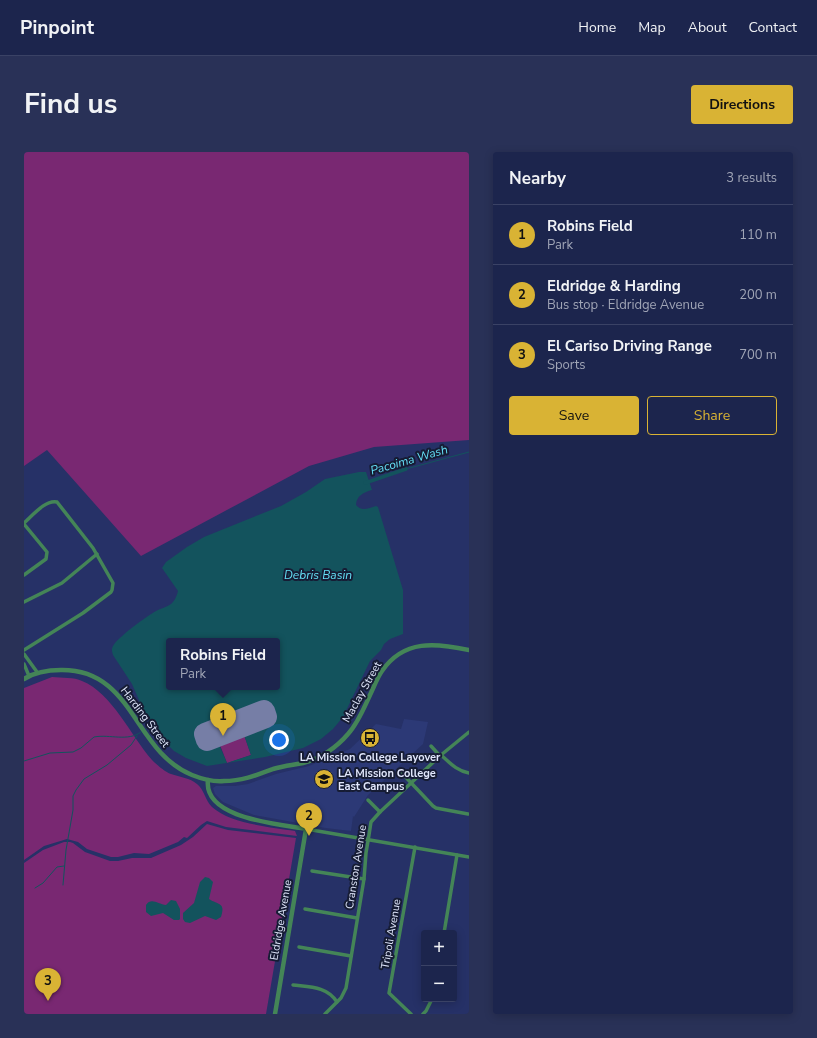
<!DOCTYPE html>
<html lang="en">
<head>
<meta charset="utf-8">
<style>
	body { margin:0; font-family:"Nunito Sans",sans-serif; background:#293157; color:#f1f3f6 }
	.controls { position:absolute; right:12px; bottom:12px; display:grid; overflow:hidden; border-radius:4px; box-shadow:0 2px 10px #0003 }
	.controls button { width:36px; height:36px; display:grid; place-items:center; padding:0; border:0; border-bottom:1px solid #3a4265; background:#1c254d; color:#f1f3f6; font:20px sans-serif }
	.you { position:absolute; left:255px; top:588px; width:14px; height:14px; margin:-10px; border:3px solid #fff; border-radius:50%; background:#1a73e8; box-shadow:0 0 0 6px #1a73e833 }
	.badge { display:grid; place-items:center; width:26px; height:26px; border-radius:50%; background:#d9b334; color:#111; font-size:13px; font-weight:700 }
	.pin { position:absolute; translate:-50% -33px; filter:drop-shadow(0 1px 2px #0008) }
	.pin::after { content:''; position:absolute; top:21px; width:14px; height:12px; background:inherit; clip-path:polygon(0 0,100% 0,50% 100%) }
	.popup { position:absolute; left:142px; top:486px; width:114px; height:52px; box-sizing:border-box; display:grid; place-content:center; border-radius:4px; background:#1c254d; filter:drop-shadow(0 1px 3px #0005); font-size:13px; white-space:nowrap; color:#a0a5b6 }
	.popup b { font-size:15px; color:#f1f3f6 }
	.popup::after { content:''; position:absolute; left:50%; top:100%; margin-left:-8px; border:8px solid transparent; border-top-color:#1c254d }
	.list { margin:0; padding:0; list-style:none }
	h2 { display:flex; justify-content:space-between; align-items:center; height:52px; margin:0; padding:0 16px; font-size:17px }
	h2 small { font-size:13px; font-weight:400; color:#a0a5b6 }
	.list li { display:grid; grid-template-columns:26px 1fr auto; gap:12px; align-items:center; box-sizing:border-box; height:60px; padding:0 16px; border-top:1px solid #3a4265 }
	.list b { display:block; font-size:15px; white-space:nowrap }
	.list p { margin:0; font-size:13px; white-space:nowrap; color:#a0a5b6 }
	.list em { font-size:13px; font-style:normal; color:#a0a5b6 }
	.actions { display:flex; gap:8px; padding:12px 16px }
	.actions a { flex:1; padding:9px 0; border:1px solid #d9b334; border-radius:4px; text-align:center; font-size:14px; color:#d9b334 }
	.actions .main { background:#d9b334; color:#111 }
	.map { position:relative; flex:none; width:445px; height:862px; overflow:hidden; border-radius:4px }
	header { display:flex; align-items:center; gap:24px; box-sizing:border-box; height:56px; padding:0 20px; background:#1c254d; border-bottom:1px solid #3a4265 }
	header strong { font-size:19px }
	nav { display:flex; gap:22px; margin-inline-start:auto; font-size:14px }
	.intro { display:flex; align-items:center; justify-content:space-between; box-sizing:border-box; height:96px; padding:0 24px }
	h1 { margin:0; font-size:28px }
	.button { padding:10px 18px; border-radius:4px; background:#d9b334; color:#111; font-size:14px; font-weight:700 }
	main { display:flex; gap:24px; padding:0 24px }
	aside { flex:1; background:#1c254d; border-radius:4px; box-shadow:0 2px 10px #0003 }
	.map>svg:first-child { display:block }
</style>
</head>
<body>
<header>
<strong>Pinpoint</strong>
<nav><a>Home</a><a>Map</a><a>About</a><a>Contact</a></nav>
</header>
<div class="intro"><h1>Find us</h1><a class="button">Directions</a></div>
<main>
<div class="map">
<svg width="445" height="862" viewBox="0 0 445 862">
	<rect width="100%" height="100%" fill="#263167"/>
	<polygon fill="#2c3976" points="380,567 404,570 399,592 344,643 330,665 329,664 327,679 302,676 230,663 199,650 191,642 189,636 192,634 211,634 224,632 252,622 285,614 326,597 352,572 377,577"/>
	<g fill="#792872">
		<polygon points="0,0 445,0 445,288 350,295 285,314 117,404 23,298 0,314"/>
		<path d="M28,525C38,526 50,525 58,529C88,541 107,584 128,608C133,613 141,620 147,622C156,625 166,626 173,632C180,637 181,648 188,655C207,672 246,675 271,679L273,684L202,675L183,669L177,673L163,686L160,685L154,690L125,702L110,701L94,705H87L63,697L54,690L43,687L20,694L0,708V536Z"/>
		<polygon points="240,555 246,570 219,580 227,603 203,611 194,588 182,592 177,579"/>
		<polygon points="183,672 204,678 272,686 242,862 0,862 0,711 19,698 40,690 46,690 49,691 61,700 86,709 94,709 108,706 127,706 157,693 169,685"/>
	</g>
	<g fill="#13535d" fill-rule="evenodd">
		<path d="M335,320H342L348,338C340,340 332,344 332,353C337,360 345,356 352,354L354,355L379,438V482L366,487L360,492L357,498L346,509L319,565L309,577L297,587L279,596L241,605L183,614L162,606L150,599L141,590L121,562L108,532L89,503C88,500 87,497 89,494C95,484 122,465 132,459C137,456 145,455 149,450C151,448 153,443 154,439L138,416L142,410L163,395L180,385L257,354L282,340L301,327ZM145,489H253V535H145ZM240,555L246,570L219,580L227,603L203,611L193,588L182,592L177,579Z"/>
		<path d="M181,725L185,726L189,730L185,747C194,753 202,750 197,765L192,768L181,764L166,771L161,770L159,767V761L170,751L176,730Z"/>
		<path d="M147,748L152,749L156,757V767L155,768H150L139,761L127,764L122,760V753C127,745 134,752 142,753Z"/>
	</g>
	<g fill="none" stroke-linecap="round" stroke-linejoin="round">
		<g stroke="#13535d" stroke-width="1">
			<polyline points="382,317 445,300"/>
			<polyline points="122,577 128,571"/>
			<path d="M0,609L26,601L49,600L57,596L70,585C86,582 104,590 117,580"/>
			<polyline points="39,733 42,698 49,658 49,644 52,638 60,627 83,613 107,593 113,584"/>
			<polyline points="11,736 19,731 33,715 40,714"/>
		</g>
		<polyline stroke="#13535d" stroke-width="3.5" points="341,331 382,317"/>
		<polygon stroke="#767ea6" stroke-width="22" points="240,559 242,565 183,588 181,582"/>
		<g stroke="#448557" stroke-width="3.5">
			<path d="M0,371C8,364 22,347 33,350L69,396L89,431L88,438L87,440L59,461L0,498"/>
			<polyline points="0,372 23,400 22,407 0,423"/>
			<polyline points="0,450 38,431 73,402"/>
			<polyline points="0,502 13,520"/>
			<polyline points="0,512 5,524"/>
			<polyline points="407,594 416,604"/>
			<path d="M417,603C426,611 433,619 445,621"/>
			<polyline points="375,618 409,654 412,656 444,662"/>
			<polyline points="344,648 356,660"/>
			<polyline points="282,677 445,705"/>
			<polyline points="288,719 340,727"/>
			<polyline points="281,757 333,766"/>
			<polyline points="420,781 433,703"/>
			<polyline points="275,795 327,804"/>
			<path d="M269,833C285,835 303,834 313,850"/>
			<polyline points="301,862 317,846 322,836 340,727 342,701 345,683 347,670 356,660 417,603 445,580"/>
			<polyline points="387,862 365,841 391,695"/>
			<polyline points="399,862 402,859 408,847"/>
		</g>
		<g stroke="#448557" stroke-width="4.5">
			<path d="M0,527C11,520 23,518 37,518C110,517 109,599 168,623C178,627 188,630 200,629C218,629 233,623 249,617C259,614 269,613 279,611C296,607 313,595 324,582C334,571 340,556 346,543C350,535 353,526 358,519C380,487 412,491 445,498"/>
			<path d="M184,628C179,667 256,672 282,677L251,862"/>
		</g>
	</g>
	<defs>
		<symbol id="bus-disc" viewBox="-11 -11 22 22"><circle r="9.5" fill="#d9b334" stroke="#161c34"/><path d="M-5-6H5V4H4V6H2V4H-2V6H-4V4H-5ZM-3.5-4V0h7V-4ZM-3.5 1.2v1.5H-2V1.2ZM2 1.2v1.5H3.5V1.2Z" fill="#111"/></symbol>
		<symbol id="university-disc" viewBox="-11 -11 22 22"><circle r="9.5" fill="#d9b334" stroke="#161c34"/><path d="M0-5L7-2L0 1L-7-2ZM-4 1L0 2.5L4 1V4Q0 6-4 4Z" fill="#111"/></symbol>
	</defs>
	<g fill-rule="evenodd">
		<use href="#bus-disc" x="335" y="575" width="22" height="22"/>
		<use href="#university-disc" x="289" y="616" width="22" height="22"/>
	</g>
	<g text-anchor="middle" dominant-baseline="central" stroke-width="4" stroke-linejoin="round" paint-order="stroke">
		<g font-size="11" fill="#e1e7fc" stroke="#161c34">
			<text transform="translate(338 540) rotate(-61)">Maclay Street</text>
			<text transform="translate(121 565) rotate(53)">Harding Street</text>
			<text transform="translate(332 715) rotate(-81)">Cranston Avenue</text>
			<text transform="translate(257 768) rotate(-80)">Eldridge Avenue</text>
			<text transform="translate(367 782) rotate(-80)">Tripoli Avenue</text>
		</g>
		<g font-size="11" font-weight="bold" fill="#e1e7fc" stroke="#161c34">
			<text x="346" y="605">LA Mission College Layover</text>
			<text x="314" y="621" text-anchor="start">LA Mission College<tspan x="314" dy="13">East Campus</tspan></text>
		</g>
		<g font-size="12" font-style="italic" fill="#64dff5" stroke="#161c34">
			<text transform="translate(385 308) rotate(-16)">Pacoima Wash</text>
			<text x="294" y="423">Debris Basin</text>
		</g>
	</g>
</svg>
<div class="controls">
<button>+</button>
<button>−</button>
</div>
<div class="you"></div>
<div class="pin badge" style="left:199px;top:584px">1</div>
<div class="popup"><b>Robins Field</b>Park</div>
<div class="pin badge" style="left:285px;top:684px">2</div>
<div class="pin badge" style="left:24px;top:849px">3</div>
</div>
<aside>
<h2>Nearby<small>3 results</small></h2>
<ul class="list">
<li><span class="badge">1</span><div><b>Robins Field</b><p>Park</p></div><em>110 m</em></li>
<li><span class="badge">2</span><div><b>Eldridge &amp; Harding</b><p>Bus stop · Eldridge Avenue</p></div><em>200 m</em></li>
<li><span class="badge">3</span><div><b>El Cariso Driving Range</b><p>Sports</p></div><em>700 m</em></li>
</ul>
<div class="actions"><a class="main">Save</a><a>Share</a></div>
</aside>
</main>
</body>
</html>
